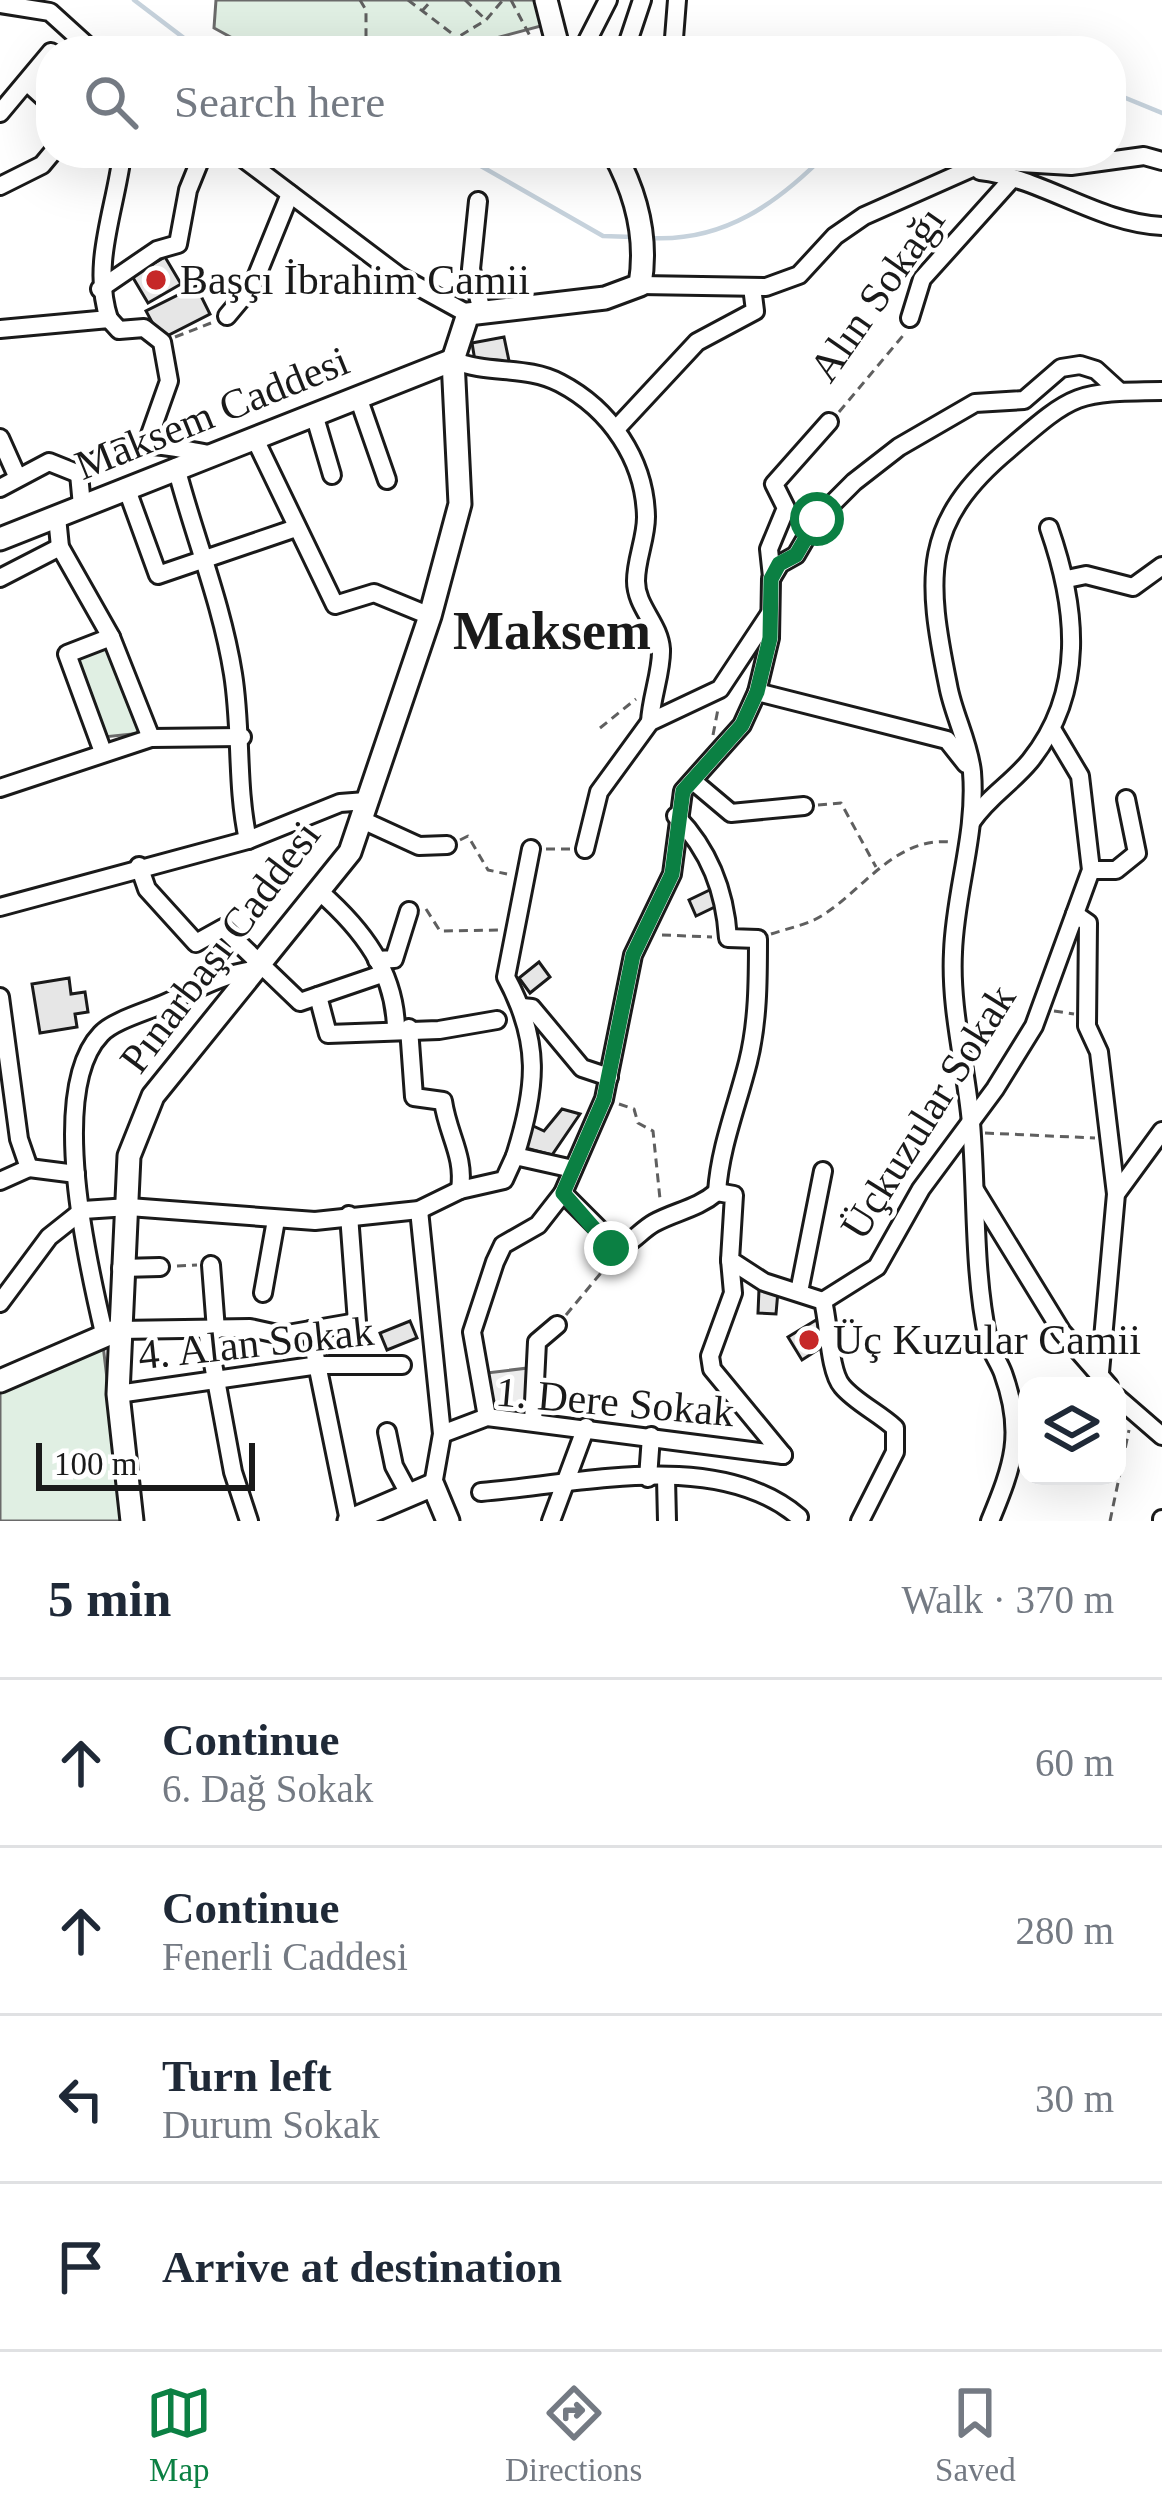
<!DOCTYPE html>
<html lang="en">
<head>
<meta charset="utf-8">
<style>
	body { margin:0; font-family:Georgia,serif; background:#f2f2f3; color:#1f2937 }
	.controls { position:absolute; right:36px; bottom:36px; display:grid; overflow:hidden; border-radius:24px; box-shadow:0 12px 48px #0002 }
	.controls button { width:108px; height:108px; display:grid; place-items:center; padding:0; border:0; border-bottom:3px solid #e0e1e3; background:#fff; color:#1f2937; font:60px sans-serif }
	.scale { position:absolute; left:36px; bottom:30px; width:219px; box-sizing:border-box; padding-left:12px; border:6px solid #1a1a1a; border-top:0; font-size:33px; line-height:42px; white-space:nowrap; color:#1a1a1a; -webkit-text-stroke:9px #fff; paint-order:stroke }
	.stop { position:absolute; width:36px; height:36px; margin:-27px; border:9px solid #0b8043; border-radius:50%; background:#fff }
	.stop.end { background:#0b8043; border-color:#fff; box-shadow:0 3px 12px #0008 }
	.list { margin:0; padding:0; list-style:none }
	h2 { display:flex; justify-content:space-between; align-items:center; height:156px; margin:0; padding:0 48px; font-size:51px }
	h2 small { font-size:39px; font-weight:400; color:#747a83 }
	.list li { display:grid; grid-template-columns:78px 1fr auto; gap:36px; align-items:center; box-sizing:border-box; height:168px; padding:0 48px; border-top:3px solid #e0e1e3 }
	.list b { display:block; font-size:45px; white-space:nowrap }
	.list p { margin:0; font-size:39px; white-space:nowrap; color:#747a83 }
	.list em { font-size:39px; font-style:normal; color:#747a83 }
	.icon { flex:none; width:66px; height:66px; fill:none; stroke:currentColor; stroke-width:2; stroke-linecap:round; stroke-linejoin:round }
	.map { position:relative; flex:none; width:1162px; height:1521px; overflow:hidden }
	.search { position:absolute; background:#fff; box-shadow:0 12px 48px #0002; left:36px; right:36px; top:36px; height:132px; display:flex; align-items:center; gap:30px; box-sizing:border-box; padding:0 42px; border-radius:48px; color:#747a83; font-size:45px }
	.sheet { height:828px; background:#fff }
	nav { display:flex; justify-content:space-around; align-items:center; box-sizing:border-box; height:168px; border-top:3px solid #e0e1e3; background:#fff; font-size:33px; color:#747a83 }
	nav a { display:grid; justify-items:center; gap:6px }
	nav .on { color:#0b8043 }
	.map>svg:first-child { display:block }
</style>
</head>
<body>
<div class="map">
<svg width="1162" height="1521" viewBox="0 0 1162 1521">
	<rect width="100%" height="100%" fill="#fff"/>
	<g fill="#e0efe3" stroke="#6a6a6a" stroke-width="3">
		<polygon points="216,0 535,0 541,26 447,51 256,51 214,28"/>
		<polygon points="109,645 142,733 104,737 74,657"/>
		<polygon points="103,1345 124,1521 0,1521 0,1392"/>
	</g>
	<polygon fill="#ededed" stroke="#6a6a6a" stroke-width="3" points="536,1367 533,1422 487,1417 478,1374"/>
	<g fill="none" stroke-linecap="round" stroke-linejoin="round">
		<g stroke="#c6d2dc" stroke-width="4.5">
			<polyline points="134,0 201,51"/>
			<polyline points="926,51 977,43 998,51"/>
			<polyline points="1111,92 1162,113"/>
			<polyline points="458,153 603,236 633,237"/>
			<path d="M651,238C724,242 778,203 827,153"/>
		</g>
	</g>
	<g fill="#e6e6e6" stroke="#1a1a1a" stroke-width="3">
		<polygon points="165,257 181,284 148,303 132,276"/>
		<polygon points="196,286 210,314 161,339 146,311"/>
		<polygon points="504,337 509,361 476,367 472,343"/>
		<polygon points="718,886 725,902 696,916 689,900"/>
		<polygon points="539,962 550,977 530,993 519,978"/>
		<polygon points="69,978 71,994 85,992 88,1012 75,1014 77,1027 40,1033 32,984"/>
		<polygon points="562,1109 580,1114 552,1155 522,1147 531,1125 544,1131"/>
		<polygon points="759,1289 778,1291 776,1314 758,1313"/>
		<polygon points="816,1320 830,1342 802,1360 788,1337"/>
		<polygon points="410,1321 417,1338 387,1350 380,1333"/>
	</g>
	<g fill="none" stroke-linecap="round" stroke-linejoin="round">
		<defs>
			<g id="minor">
				<polyline points="0,4 50,12 93,51"/>
				<polyline points="582,51 608,0"/>
				<polyline points="625,51 642,0"/>
				<polyline points="673,51 677,0"/>
				<polyline points="29,84 51,104"/>
				<polyline points="0,113 51,52"/>
				<polyline points="236,153 399,276 468,314"/>
				<path d="M980,171C1043,178 1097,223 1162,226"/>
				<polyline points="0,186 42,165 52,153"/>
				<polyline points="478,201 471,269 482,311"/>
				<polyline points="640,285 766,287 799,275 835,236 864,216 988,161 1071,166 1144,156 1162,161"/>
				<polyline points="100,289 157,250 178,244 188,190 203,153"/>
				<polyline points="227,316 253,285 290,194"/>
				<polyline points="910,318 922,279 1011,180"/>
				<path d="M109,319C91,264 115,211 122,155"/>
				<polyline points="0,329 109,319 119,330 144,328 162,342 169,381 147,443"/>
				<path d="M453,360C488,375 526,365 560,383C610,409 645,460 646,517C646,539 636,559 636,581C636,607 659,623 661,649C662,671 651,698 650,722"/>
				<polyline points="358,397 387,480"/>
				<polyline points="314,414 332,475"/>
				<polyline points="616,429 697,342 755,311 752,287"/>
				<polyline points="254,437 335,605 374,593 430,616"/>
				<polyline points="0,438 17,476"/>
				<path d="M176,467C194,536 222,604 233,674C242,730 236,785 248,840"/>
				<polyline points="126,487 158,575 296,528"/>
				<polyline points="0,488 49,462 79,474"/>
				<path d="M82,506L79,474C126,434 153,444 209,454"/>
				<polyline points="57,517 60,547 111,637 151,738"/>
				<polyline points="772,577 769,549 786,508 774,484 829,422"/>
				<polyline points="0,578 60,547"/>
				<polyline points="1067,579 1086,575 1133,587 1162,566"/>
				<polyline points="757,692 947,740 966,764"/>
				<polyline points="103,752 67,654 111,637"/>
				<polyline points="693,781 731,813 804,806"/>
				<polyline points="0,788 151,738 242,737"/>
				<path d="M676,816C710,851 725,891 728,938L758,939C758,980 758,1022 748,1062C737,1106 720,1147 717,1192"/>
				<polyline points="360,819 419,846 447,845"/>
				<path d="M972,821C989,796 1011,784 1030,761C1086,691 1077,608 1049,528"/>
				<polyline points="585,849 599,792 650,722 720,689 769,615"/>
				<polyline points="139,866 147,889 196,943 223,928 300,1002 382,974"/>
				<polyline points="1091,870 1116,870 1137,853 1126,799"/>
				<path d="M320,892C362,929 395,971 396,1029"/>
				<polyline points="0,907 248,840 340,803 366,801"/>
				<polyline points="1075,914 1088,923 1087,1026 1099,1052 1116,1194"/>
				<polyline points="377,960 394,959 409,911"/>
				<polyline points="318,996 328,1034 439,1030 497,1020"/>
				<polyline points="0,997 19,1139 29,1168"/>
				<polyline points="522,1007 532,1008 582,1068 609,1077"/>
				<path d="M409,1028L414,1097L443,1101C448,1136 465,1155 460,1190"/>
				<path d="M515,1156C537,1087 541,1042 506,977L531,849"/>
				<polyline points="29,1168 76,1174"/>
				<polyline points="0,1181 29,1168"/>
				<polyline points="975,1190 1062,1332 1109,1386"/>
				<path d="M717,1192C697,1209 676,1211 654,1223C638,1232 631,1247 611,1248L604,1234L563,1193L604,1099L633,955L672,874L683,791L742,725L757,692L770,638L771,579L780,564L796,555L817,519L854,482L899,447L975,403L1024,400L1061,368L1080,365L1096,370L1119,391"/>
				<path d="M717,1192L734,1195L730,1260L764,1282L823,1301C829,1323 829,1371 842,1386C855,1402 879,1413 895,1428V1452L860,1521"/>
				<polyline points="419,1210 442,1434 433,1485"/>
				<polyline points="730,1260 733,1293 710,1356 712,1369 783,1455"/>
				<polyline points="211,1265 216,1330"/>
				<polyline points="121,1268 160,1267"/>
				<polyline points="799,1292 823,1171"/>
				<polyline points="263,1293 276,1220"/>
				<polyline points="823,1301 877,1267 921,1189 995,1089 1034,1026 1091,870 1080,776 1052,729"/>
				<polyline points="0,1303 49,1237 83,1210 129,1207 315,1221 419,1210 460,1190 504,1180 515,1156 573,1169"/>
				<polyline points="118,1330 250,1328 282,1335 357,1322 349,1215"/>
				<polyline points="310,1330 349,1521"/>
				<polyline points="207,1331 233,1472 249,1521"/>
				<path d="M104,1333C88,1265 47,1090 101,1034C114,1020 149,1011 168,1002C197,989 223,974 254,970"/>
				<polyline points="1100,1372 1116,1194 1162,1131"/>
				<polyline points="118,1394 319,1365 402,1365"/>
				<polyline points="1117,1397 1162,1436"/>
				<polyline points="487,1417 472,1332 495,1262 503,1245 538,1225 563,1193"/>
				<polyline points="533,1422 537,1342 557,1325"/>
				<polyline points="387,1432 394,1466 408,1492"/>
				<polyline points="442,1434 487,1417 783,1455"/>
				<polyline points="648,1478 651,1436"/>
				<polyline points="666,1478 667,1521"/>
				<path d="M481,1492C579,1484 718,1448 799,1517"/>
				<polyline points="551,1521 586,1427"/>
				<path d="M990,1521C1013,1465 1025,1434 1003,1373C999,1362 991,1352 988,1340C973,1270 977,1195 971,1123C966,1066 950,1010 953,952C955,891 977,834 972,772C969,742 953,714 948,685C926,577 921,522 1009,449C1075,392 1076,392 1162,391"/>
				<polyline points="1162,1521 1162,1519"/>
			</g>
			<g id="major">
				<polyline points="546,0 559,51"/>
				<polyline points="0,539 453,360"/>
				<polyline points="0,1381 118,1330"/>
				<path d="M132,1521L118,1394L129,1156L153,1096L350,852L430,616L460,504L453,360L468,314L605,298L640,285C648,238 637,195 614,153"/>
				<polyline points="349,1521 433,1485 448,1521"/>
			</g>
		</defs>
		<use href="#minor" stroke="#1a1a1a" stroke-width="22"/>
		<use href="#major" stroke="#1a1a1a" stroke-width="27"/>
		<g stroke="#5f5f5f" stroke-width="3" stroke-dasharray="9 6" stroke-linecap="butt">
			<polyline points="360,0 366,10 366,51"/>
			<polyline points="408,0 454,35"/>
			<polyline points="465,0 485,19"/>
			<polyline points="511,0 530,36 539,43"/>
			<polyline points="422,11 432,0"/>
			<polyline points="435,51 486,20 503,0"/>
			<polyline points="175,337 211,323"/>
			<polyline points="839,412 906,332"/>
			<polyline points="600,728 636,699"/>
			<polyline points="713,735 718,709"/>
			<polyline points="818,805 841,803 876,867"/>
			<polyline points="460,840 468,836 488,870 507,874"/>
			<polyline points="546,849 572,849"/>
			<polyline points="426,909 440,931 500,930"/>
			<path d="M771,934C789,928 811,924 826,913C865,887 897,837 950,842"/>
			<polyline points="662,935 712,937"/>
			<polyline points="1054,1011 1074,1014"/>
			<polyline points="619,1104 634,1109 638,1123 653,1131 660,1199"/>
			<polyline points="985,1133 1095,1138"/>
			<polyline points="177,1266 197,1265"/>
			<polyline points="566,1315 610,1262"/>
			<polyline points="1110,1521 1129,1430"/>
		</g>
		<use href="#minor" stroke="#fff" stroke-width="16"/>
		<use href="#major" stroke="#fff" stroke-width="21"/>
	</g>
	<g fill="none" stroke-linecap="round" stroke-linejoin="round">
		<polyline stroke="#0b8043" stroke-width="15" points="611,1248 563,1193 604,1099 633,955 672,874 683,791 742,725 757,692 770,638 771,579 779,564 796,555 817,519"/>
	</g>
	<g fill="#c62828" stroke="#fff" stroke-width="4.5">
		<circle cx="156" cy="280" r="12"/>
		<circle cx="809" cy="1340" r="12"/>
	</g>
	<g text-anchor="middle" dominant-baseline="central" stroke-width="9" stroke-linejoin="round" paint-order="stroke">
		<g font-size="42" fill="#1a1a1a" stroke="#fff" text-anchor="start">
			<text x="180" y="280">Başçı İbrahim Camii</text>
			<text x="833" y="1340">Üç Kuzular Camii</text>
		</g>
		<g font-size="42" fill="#1a1a1a" stroke="#fff">
			<text transform="translate(877 294) rotate(-55)">Alın Sokağı</text>
			<text transform="translate(212 413) rotate(-22)">Maksem Caddesi</text>
			<text transform="translate(220 947) rotate(-53)">Pınarbaşı Caddesi</text>
			<text transform="translate(928 1112) rotate(-58)">Üçkuzular Sokak</text>
			<text transform="translate(256 1343) rotate(-6)">4. Alan Sokak</text>
			<text transform="translate(615 1402) rotate(5)">1. Dere Sokak</text>
		</g>
		<g font-size="54" font-weight="bold" fill="#1a1a1a" stroke="#fff">
			<text x="552" y="631">Maksem</text>
		</g>
	</g>
</svg>
<div class="controls">
<button><svg class="icon" aria-label="layers" viewBox="0 0 24 24"><path d="M12 4l9 5-9 5-9-5zM3 14l9 5 9-5"/></svg></button>
</div>
<div class="scale">100 m</div>
<div class="stop" style="left:817px;top:519px"></div>
<div class="stop end" style="left:611px;top:1248px"></div>
<div class="search"><svg class="icon" aria-label="search" viewBox="0 0 24 24"><circle cx="10" cy="10" r="6"/><path d="M15 15l6 6"/></svg>Search here</div>
</div>
<section class="sheet">
<h2>5 min<small>Walk · 370 m</small></h2>
<ul class="list">
<li><svg class="icon" aria-label="ahead" viewBox="0 0 24 24"><path d="M12 20V5M6 11l6-6 6 6"/></svg><div><b>Continue</b><p>6. Dağ Sokak</p></div><em>60 m</em></li>
<li><svg class="icon" aria-label="ahead" viewBox="0 0 24 24"><path d="M12 20V5M6 11l6-6 6 6"/></svg><div><b>Continue</b><p>Fenerli Caddesi</p></div><em>280 m</em></li>
<li><svg class="icon" aria-label="left" viewBox="0 0 24 24"><path d="M17 20v-9H6M10 6l-5 5 5 5"/></svg><div><b>Turn left</b><p>Durum Sokak</p></div><em>30 m</em></li>
<li><svg class="icon" aria-label="arrive" viewBox="0 0 24 24"><path d="M6 21V4h12l-3 4 3 4H6"/></svg><div><b>Arrive at destination</b></div></li>
</ul>
</section>
<nav>
<a class="on"><svg class="icon" aria-label="map" viewBox="0 0 24 24"><path d="M3 6l6-2 6 2 6-2v14l-6 2-6-2-6 2zM9 4v14M15 6v14"/></svg>Map</a>
<a><svg class="icon" aria-label="directions" viewBox="0 0 24 24"><path d="M12 3l9 9-9 9-9-9zM9 14v-3h6M13 9l2 2-2 2"/></svg>Directions</a>
<a><svg class="icon" aria-label="saved" viewBox="0 0 24 24"><path d="M7 4h10v16l-5-4-5 4z"/></svg>Saved</a>
</nav>
</body>
</html>
